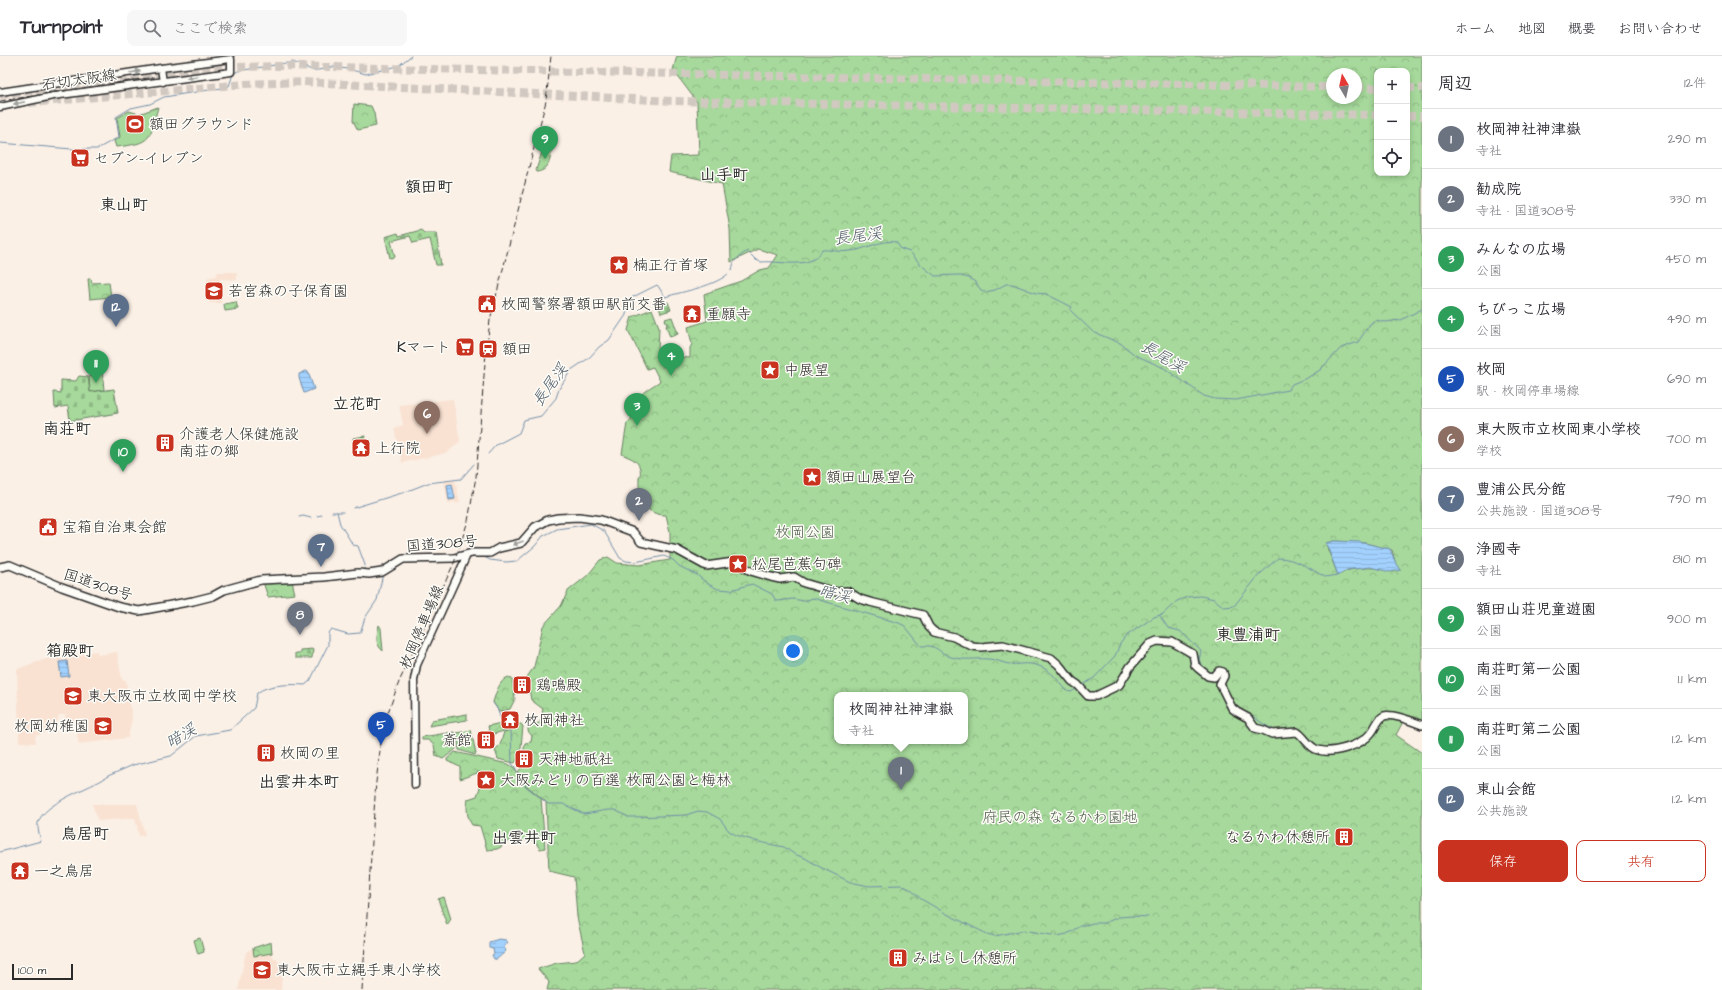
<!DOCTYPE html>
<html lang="ja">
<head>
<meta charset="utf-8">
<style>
	body { margin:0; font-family:"Architects Daughter","Klee One",sans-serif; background:#f7f7f7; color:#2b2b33 }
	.controls { position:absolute; right:12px; top:12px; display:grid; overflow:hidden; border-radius:8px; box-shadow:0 2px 6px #0003 }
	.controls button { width:36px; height:36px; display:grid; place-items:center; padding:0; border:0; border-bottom:1px solid #e1e1e2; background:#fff; color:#2b2b33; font:20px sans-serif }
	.compass { position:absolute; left:1326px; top:12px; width:36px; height:36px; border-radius:50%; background:#fff; box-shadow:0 2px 6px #0003; rotate:351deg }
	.scale { position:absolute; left:12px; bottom:10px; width:61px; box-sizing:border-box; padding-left:4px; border:2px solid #2b2b2b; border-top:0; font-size:11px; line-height:14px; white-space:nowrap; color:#2b2b2b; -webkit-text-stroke:3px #fdfcf7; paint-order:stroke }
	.you { position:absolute; left:793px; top:595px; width:14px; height:14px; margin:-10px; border:3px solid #fff; border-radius:50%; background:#1a73e8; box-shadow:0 0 0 6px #1a73e833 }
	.badge { display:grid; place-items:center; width:26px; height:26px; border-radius:50%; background:#c8321e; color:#fff; font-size:13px; font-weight:700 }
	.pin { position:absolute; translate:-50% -33px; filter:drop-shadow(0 1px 2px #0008) }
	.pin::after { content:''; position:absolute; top:21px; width:14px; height:12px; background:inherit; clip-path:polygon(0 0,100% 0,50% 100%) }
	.popup { position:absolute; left:834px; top:636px; width:134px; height:52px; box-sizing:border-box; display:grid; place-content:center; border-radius:8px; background:#fff; filter:drop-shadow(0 1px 3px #0005); font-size:13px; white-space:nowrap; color:#7c7c81 }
	.popup b { font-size:15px; color:#2b2b33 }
	.popup::after { content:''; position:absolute; left:50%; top:100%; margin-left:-8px; border:8px solid transparent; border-top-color:#fff }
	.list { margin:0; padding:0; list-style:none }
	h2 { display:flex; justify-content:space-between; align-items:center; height:52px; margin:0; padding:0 16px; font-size:17px }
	h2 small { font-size:13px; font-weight:400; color:#7c7c81 }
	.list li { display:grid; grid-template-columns:26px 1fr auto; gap:12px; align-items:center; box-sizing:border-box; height:60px; padding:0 16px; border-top:1px solid #e1e1e2 }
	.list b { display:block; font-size:15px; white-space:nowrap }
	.list p { margin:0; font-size:13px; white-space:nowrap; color:#7c7c81 }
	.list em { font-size:13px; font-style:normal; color:#7c7c81 }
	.actions { display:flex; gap:8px; padding:12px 16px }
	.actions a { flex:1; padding:9px 0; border:1px solid #c8321e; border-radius:8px; text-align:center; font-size:14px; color:#c8321e }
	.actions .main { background:#c8321e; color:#fff }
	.icon { flex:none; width:22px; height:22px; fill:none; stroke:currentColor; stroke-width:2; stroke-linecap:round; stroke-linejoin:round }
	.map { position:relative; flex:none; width:1422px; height:934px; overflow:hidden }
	header { display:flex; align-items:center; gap:24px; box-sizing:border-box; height:56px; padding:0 20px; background:#fff; border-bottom:1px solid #e1e1e2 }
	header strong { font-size:19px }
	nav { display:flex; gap:22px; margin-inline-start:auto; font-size:14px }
	.search { width:280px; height:36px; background:#f7f7f7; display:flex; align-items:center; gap:10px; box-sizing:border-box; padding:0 14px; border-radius:8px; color:#7c7c81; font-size:15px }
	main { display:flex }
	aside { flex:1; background:#fff }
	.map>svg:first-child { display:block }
</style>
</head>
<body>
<header>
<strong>Turnpoint</strong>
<div class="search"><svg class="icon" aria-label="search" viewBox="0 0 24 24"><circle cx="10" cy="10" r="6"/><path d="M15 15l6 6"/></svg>ここで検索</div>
<nav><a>ホーム</a><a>地図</a><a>概要</a><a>お問い合わせ</a></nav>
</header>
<main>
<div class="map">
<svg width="1422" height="934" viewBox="0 0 1422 934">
	<defs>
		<pattern id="forest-crowns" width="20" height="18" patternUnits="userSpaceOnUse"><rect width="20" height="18" fill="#a6d99b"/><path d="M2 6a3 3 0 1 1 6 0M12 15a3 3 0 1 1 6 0" fill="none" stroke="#8fba86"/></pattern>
		<pattern id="cemetery-stones" width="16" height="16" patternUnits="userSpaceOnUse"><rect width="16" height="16" fill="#a6d99b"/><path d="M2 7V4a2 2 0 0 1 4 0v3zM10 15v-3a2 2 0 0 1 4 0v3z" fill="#8fba86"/></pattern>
		<pattern id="garden-furrows" width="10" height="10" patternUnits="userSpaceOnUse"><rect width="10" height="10" fill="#a6d99b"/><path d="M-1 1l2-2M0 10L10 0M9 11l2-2" fill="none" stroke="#8fba86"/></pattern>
		<pattern id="water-rules" width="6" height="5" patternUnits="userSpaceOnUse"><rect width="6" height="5" fill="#a2d1fe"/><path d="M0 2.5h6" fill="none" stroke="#8cb4da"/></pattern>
	</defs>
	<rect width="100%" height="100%" fill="#fbf0e6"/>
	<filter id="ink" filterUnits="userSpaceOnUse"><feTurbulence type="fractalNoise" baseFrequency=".025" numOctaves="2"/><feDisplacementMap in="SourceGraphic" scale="8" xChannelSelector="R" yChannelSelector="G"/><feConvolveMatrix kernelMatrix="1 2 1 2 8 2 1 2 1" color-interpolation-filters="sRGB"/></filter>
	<g filter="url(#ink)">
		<g fill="#f9e2d2">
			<polygon points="218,216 237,216 237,224 220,223 221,247 209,247 207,222 216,220"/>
			<polygon points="453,343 460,385 447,397 402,407 394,372 403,369 399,349"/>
			<polygon points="455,424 460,446 456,448 455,446 448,447 444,425"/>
			<polygon points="97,595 98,599 117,596 122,624 126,624 131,655 132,662 128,682 79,688 74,666 64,666 65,659 59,659 54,674 35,680 36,687 19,686 17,613 49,602 75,601 80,597"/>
			<polygon points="92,748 137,748 145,779 139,780 135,762 98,765"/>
			<polygon points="253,892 254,900 272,897 273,902 276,902 278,906 283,908 281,934 238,934 246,896"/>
		</g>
		<g fill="#a6d99b" stroke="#688263">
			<path d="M158,51C149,84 153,87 116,91L114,85L120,81L117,62L129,55L139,58Z"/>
			<polygon points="200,882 204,896 198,898 194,884"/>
		</g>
		<g fill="url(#forest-crowns)" stroke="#688263" fill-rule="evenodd">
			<path d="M677,0H1422V669L1406,660L1396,679L1422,697V934H547L549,926L538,913L557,907L576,905L585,897L577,861L574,821L549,815L546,746L522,726L518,716L522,711L520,706V700L522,705L526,704L523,699L525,687L531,686L532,680L528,675V669L540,667L543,653L531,644L527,621L534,611L543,570L561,550L568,535L588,519L600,504L608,501L617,507L639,509L670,504V476L666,459C644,459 638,442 639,422C640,420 641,416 640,413C638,403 629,402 622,398L627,367C638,359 636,346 642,338C646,333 655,329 660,325L653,311L647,313L628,274L632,261L652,253L659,271L658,296C665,303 668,305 678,303V301L690,302V292L692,288L688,271L707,265L704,238L741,225L760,214L769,212L778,199L758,193L731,206L730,173L722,128L669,116L671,100L699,99L697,46L673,14ZM1377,15H1407V117H1377ZM1332,18H1356V42H1332ZM1334,485L1365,487L1392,494L1395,505L1399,512C1382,513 1366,510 1349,514C1345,515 1342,518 1338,519L1328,494L1326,487ZM837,639H965V685H837Z"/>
			<polygon points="354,48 371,50 374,57 376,70 358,74 353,65"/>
			<path d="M545,90L552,92C550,103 550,114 537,116L536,114L542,96Z"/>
			<polygon points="88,223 91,223 92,227 109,226 111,241 90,243"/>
			<polygon points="102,313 104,334 90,336 89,320 92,320 92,315"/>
			<polygon points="292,525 295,538 268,541 263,526"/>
			<path d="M379,569L381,572L383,595C374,587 377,580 379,569Z"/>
			<path d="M508,621L512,623L515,643L510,653L499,656L493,646C496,637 499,625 508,621Z"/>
			<polygon points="467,658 467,664 429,670 432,664"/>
			<polygon points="518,668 521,668 523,670 521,691 516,706 514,707 498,703 495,694 500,689 504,676 514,673"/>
			<polygon points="471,674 476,698 475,699 459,694 457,677"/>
			<polygon points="454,676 456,693 443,703 436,700 434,689 428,684 422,684 422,681"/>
			<path d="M455,696L508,708L515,712L520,725L541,742L545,792L540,793C538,791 537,787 534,785C530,782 520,786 514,784L503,787L501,791L497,793L487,794L480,770L472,769C467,761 466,753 468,743L477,740C480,731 483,726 480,716L460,723V711L447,705V703Z"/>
			<polygon points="444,841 451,863 447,869 438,843"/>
			<polygon points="271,886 272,897 254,900 253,892"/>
		</g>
		<g fill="url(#cemetery-stones)" stroke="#688263">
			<polygon points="421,174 424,177 436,177 441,209 436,209 430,183 413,187 410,180 391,185 395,201 390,202 385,181 398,177 399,180"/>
			<polygon points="236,246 238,253 225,255 224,248"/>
			<polygon points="668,246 671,254 661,257 658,249"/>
			<polygon points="672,261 678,278 670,281 666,270 667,269 665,263"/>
			<polygon points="79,320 88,321 90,336 114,333 118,357 70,365 68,350 55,352 54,336 61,337 61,324 76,325"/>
			<polygon points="365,380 365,386 354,388 353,382"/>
			<polygon points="313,593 312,602 295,602 295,597 300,597 300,594"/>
		</g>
		<polygon fill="url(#garden-furrows)" stroke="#688263" points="501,667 505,671 504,675 490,679 488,670"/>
		<g fill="url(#water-rules)" stroke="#728faa">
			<polygon points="306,315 308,316 314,333 304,337 299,322 299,318"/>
			<polygon points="452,428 455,443 449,444 447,429"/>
			<polygon points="1334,485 1360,486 1390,493 1395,505 1401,514 1390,516 1370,511 1347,514 1338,519 1326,487"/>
			<polygon points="67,605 69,620 61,621 59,606"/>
			<polygon points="499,883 506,884 508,887 506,887 504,891 506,895 497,903 494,903 492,899 494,898 493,893 489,892 489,886"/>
		</g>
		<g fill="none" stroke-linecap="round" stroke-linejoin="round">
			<g stroke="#728faa" stroke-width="1">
				<polyline points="0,87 72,93 97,93 119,81 116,61 131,52 150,48 164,41 222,32 229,30 233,18 238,15 293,6 314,15 332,11 348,13 366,18 398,10 411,0"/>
				<path d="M488,398L496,389L519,377L524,364L541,360L556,342L559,333L571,314L589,302L599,291L609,284L626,259L627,252L631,242L657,229L658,230L665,241C684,235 717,230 730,216C734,213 732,208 735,205C738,201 743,198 747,195L756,204L761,206C779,204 812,215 822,194C832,193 839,197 850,195C865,194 881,183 896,186L901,193L910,196L921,209L935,220L957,219L969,222L975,226L981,234L985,236L995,234L1006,228H1012L1036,237L1046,238L1072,251L1070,254L1093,276L1120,287L1135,299L1164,312L1204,340L1215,343L1236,344L1288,334L1292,328L1307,322L1320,314L1341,292L1358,286L1370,268L1376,264L1385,266L1401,264L1422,253"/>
				<polyline points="353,452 405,436 428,427 461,423 474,408"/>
				<polyline points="332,456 343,456"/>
				<polyline points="337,456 340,468 353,489 358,490 365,509 364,514"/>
				<polyline points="317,460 322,459"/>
				<polyline points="299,461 303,460 311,462"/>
				<path d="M484,501L490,504L506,506L517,505L535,490L543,480L557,473L591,468L604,475L620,502L626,505L635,506L664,500L673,504L679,510L697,519L708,528L718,533L731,534L752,528L772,538L776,545H778L793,543L804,545L813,542L899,567L905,570L921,590C938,588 938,597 951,601C964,605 976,602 988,603C996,603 1002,607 1009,608C1016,609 1024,607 1031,608C1048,610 1057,623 1067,635L1071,636L1076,633"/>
				<polyline points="1160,560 1168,572 1180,575 1201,595 1199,604 1204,612"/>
				<polyline points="1224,626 1230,640"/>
				<path d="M1083,629L1094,622L1115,600L1120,588L1126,580L1154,561L1163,558L1177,545L1187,541L1201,540L1214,543L1224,551L1234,550L1259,519L1278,502C1295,502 1311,513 1325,521L1337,519"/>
				<path d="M493,647L497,652L501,664L511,675L512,708C518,713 518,721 522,727L548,748H563L584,758L608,754H615L628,761H634L686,759L698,755L707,756L720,763L729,775L736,779L759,786L784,791L794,798L805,802L820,811L850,826L869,830L901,829L910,833L921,843L947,858L987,878L995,880L1024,874L1057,880L1067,878L1080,870L1093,867H1104L1119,861L1132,860L1148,861"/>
				<path d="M1239,653C1252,658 1261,668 1274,674"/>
				<polyline points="1287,673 1297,672 1299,673"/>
				<path d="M0,796L41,785C40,780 37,772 38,767C43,748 86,733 102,724L108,720L133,709L171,700L196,680L230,674L254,652L257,637C268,628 291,628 305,629L310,625L328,589V577L331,573L348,578L360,577L365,562L377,544L383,518"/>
			</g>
			<g stroke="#d1c9c1" stroke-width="8" stroke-dasharray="8 4" stroke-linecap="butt">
				<polyline points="1356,31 1377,32"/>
				<polyline points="1407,32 1422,32"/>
				<polyline points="0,39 168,16 205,12 278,10 1332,31"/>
				<polyline points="29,47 245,28 304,26 673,45 1377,59"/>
				<polyline points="1407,60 1422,60"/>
			</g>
			<defs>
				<g id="secondary">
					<polyline points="161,12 163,26"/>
					<polyline points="0,36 161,12 231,3 231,16 53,40 0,51"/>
					<polyline points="415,729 414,624 417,609 467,499"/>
				</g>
				<path id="trunk" d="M0,511L10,509L62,531L119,551L139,555L193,545L213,540L224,534L261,524L324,521L358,517L369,518L382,516L403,503L454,502L472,497H490L499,492L521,487L535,471L548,464L558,462L579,461L601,464L633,476L641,486L677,494L706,510L734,506L751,515L771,521L780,523L794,521L804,527L821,532L837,536L847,535L860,543L870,546L923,559L929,571L934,576L954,581L972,590L981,591L1003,589L1051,602L1059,609L1072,625L1078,629L1088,640H1096L1119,629L1130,611L1150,588L1157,585L1172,586L1188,595L1193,598L1195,609L1198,612L1208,620L1214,621L1219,615L1223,616L1224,620L1220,628L1232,652L1237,656L1248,662L1255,672L1263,674L1272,678L1297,676C1305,681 1308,691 1318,694C1333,698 1361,690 1371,677C1376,672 1377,663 1384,660C1392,657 1414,666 1422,669"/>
			</defs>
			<use href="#secondary" stroke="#2b2b2b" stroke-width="9"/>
			<use href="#trunk" stroke="#2b2b2b" stroke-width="10"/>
			<use href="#secondary" stroke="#fdfcf7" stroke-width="6"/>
			<use href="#trunk" stroke="#fdfcf7" stroke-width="7"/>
			<g stroke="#2b2b2b" stroke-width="1" stroke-dasharray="6 3" stroke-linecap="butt">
				<polyline points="0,45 154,21"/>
				<polyline points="362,934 376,726 382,679 386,662 399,626 454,507 468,465 476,421 485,307 490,264 546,45 551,0"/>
			</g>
		</g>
		<defs><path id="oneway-solid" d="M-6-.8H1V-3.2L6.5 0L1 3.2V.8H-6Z"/></defs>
		<g fill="#9e9e9b">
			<use href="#oneway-solid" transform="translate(135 16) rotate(-9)"/>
			<use href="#oneway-solid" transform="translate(192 21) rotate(172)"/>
			<use href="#oneway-solid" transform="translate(19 47) rotate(169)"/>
			<use href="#oneway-solid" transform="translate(518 487) rotate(160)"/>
		</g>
	</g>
	<defs>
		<symbol id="stadium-square" viewBox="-11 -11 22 22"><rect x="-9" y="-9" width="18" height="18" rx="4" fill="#c8321e" stroke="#fdfcf7"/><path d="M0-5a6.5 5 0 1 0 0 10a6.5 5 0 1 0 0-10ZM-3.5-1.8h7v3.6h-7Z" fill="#fff"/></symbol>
		<symbol id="supermarket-square" viewBox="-11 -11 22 22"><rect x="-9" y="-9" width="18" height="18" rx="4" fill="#c8321e" stroke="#fdfcf7"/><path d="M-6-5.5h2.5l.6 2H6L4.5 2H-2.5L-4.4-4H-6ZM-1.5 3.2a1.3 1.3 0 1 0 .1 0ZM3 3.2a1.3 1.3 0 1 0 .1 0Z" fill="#fff"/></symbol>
		<symbol id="sight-square" viewBox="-11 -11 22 22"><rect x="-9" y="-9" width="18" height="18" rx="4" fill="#c8321e" stroke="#fdfcf7"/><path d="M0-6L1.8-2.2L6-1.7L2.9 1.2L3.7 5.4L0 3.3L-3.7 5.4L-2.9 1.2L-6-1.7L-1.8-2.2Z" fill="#fff"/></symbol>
		<symbol id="school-square" viewBox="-11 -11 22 22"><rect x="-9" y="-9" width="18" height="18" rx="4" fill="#c8321e" stroke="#fdfcf7"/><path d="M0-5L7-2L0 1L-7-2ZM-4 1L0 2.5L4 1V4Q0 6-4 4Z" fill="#fff"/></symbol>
		<symbol id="civic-square" viewBox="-11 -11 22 22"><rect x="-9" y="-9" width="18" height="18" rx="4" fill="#c8321e" stroke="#fdfcf7"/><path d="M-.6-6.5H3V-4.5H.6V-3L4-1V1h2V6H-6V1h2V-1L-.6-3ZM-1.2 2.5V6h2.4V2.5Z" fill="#fff"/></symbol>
		<symbol id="temple-square" viewBox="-11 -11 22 22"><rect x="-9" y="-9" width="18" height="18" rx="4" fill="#c8321e" stroke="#fdfcf7"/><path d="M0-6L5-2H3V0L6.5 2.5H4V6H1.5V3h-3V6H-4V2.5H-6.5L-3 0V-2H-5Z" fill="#fff"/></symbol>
		<symbol id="station-square" viewBox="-11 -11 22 22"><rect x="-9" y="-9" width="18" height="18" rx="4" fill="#c8321e" stroke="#fdfcf7"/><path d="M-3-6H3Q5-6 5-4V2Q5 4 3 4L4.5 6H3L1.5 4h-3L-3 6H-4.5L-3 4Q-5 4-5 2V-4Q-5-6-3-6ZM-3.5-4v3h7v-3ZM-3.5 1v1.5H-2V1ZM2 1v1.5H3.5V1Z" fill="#fff"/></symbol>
		<symbol id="building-square" viewBox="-11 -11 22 22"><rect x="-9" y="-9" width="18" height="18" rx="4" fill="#c8321e" stroke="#fdfcf7"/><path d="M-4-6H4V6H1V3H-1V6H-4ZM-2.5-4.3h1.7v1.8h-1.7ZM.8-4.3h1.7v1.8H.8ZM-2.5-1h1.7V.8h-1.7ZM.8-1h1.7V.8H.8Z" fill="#fff"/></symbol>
	</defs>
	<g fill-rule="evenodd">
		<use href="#stadium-square" x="124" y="57" width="22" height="22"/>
		<use href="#supermarket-square" x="69" y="91" width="22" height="22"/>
		<use href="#sight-square" x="608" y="198" width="22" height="22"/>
		<use href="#school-square" x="203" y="224" width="22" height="22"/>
		<use href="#civic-square" x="476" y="237" width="22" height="22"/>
		<use href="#temple-square" x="681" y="247" width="22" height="22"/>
		<use href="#supermarket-square" x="454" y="280" width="22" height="22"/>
		<use href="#station-square" x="477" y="282" width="22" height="22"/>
		<use href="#sight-square" x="759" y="303" width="22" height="22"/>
		<use href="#building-square" x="154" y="376" width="22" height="22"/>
		<use href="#temple-square" x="350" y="381" width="22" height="22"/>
		<use href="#sight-square" x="801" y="410" width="22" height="22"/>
		<use href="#civic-square" x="37" y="460" width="22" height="22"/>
		<use href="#sight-square" x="727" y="497" width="22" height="22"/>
		<use href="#building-square" x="511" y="618" width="22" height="22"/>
		<use href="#school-square" x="62" y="629" width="22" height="22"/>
		<use href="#temple-square" x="499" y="653" width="22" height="22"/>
		<use href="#school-square" x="92" y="659" width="22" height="22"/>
		<use href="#building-square" x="475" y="673" width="22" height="22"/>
		<use href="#building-square" x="255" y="686" width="22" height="22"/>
		<use href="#building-square" x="513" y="692" width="22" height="22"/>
		<use href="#sight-square" x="475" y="713" width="22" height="22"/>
		<use href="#building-square" x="1333" y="770" width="22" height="22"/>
		<use href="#temple-square" x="9" y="804" width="22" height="22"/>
		<use href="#building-square" x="887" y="891" width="22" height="22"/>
		<use href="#school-square" x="251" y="903" width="22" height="22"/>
	</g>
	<g text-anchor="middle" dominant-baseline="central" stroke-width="3" stroke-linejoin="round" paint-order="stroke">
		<g font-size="15" fill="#2b2b2b" stroke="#fdfcf7">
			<text transform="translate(79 24) rotate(-8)">石切大阪線</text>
			<text transform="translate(442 488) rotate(-5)">国道308号</text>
			<text transform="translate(98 529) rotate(18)">国道308号</text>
			<text transform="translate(422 571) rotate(-67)">枚岡停車場線</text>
		</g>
		<g font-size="15" fill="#2b2b2b" stroke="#fdfcf7" text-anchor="start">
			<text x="149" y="68">額田グラウンド</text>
			<text x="94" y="102">セブン-イレブン</text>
			<text x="633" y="209">楠正行首塚</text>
			<text x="228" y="235">若宮森の子保育園</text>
			<text x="501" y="248">枚岡警察署額田駅前交番</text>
			<text x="706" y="258">重願寺</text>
			<text x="451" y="291" text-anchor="end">Kマート</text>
			<text x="502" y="293">額田</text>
			<text x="784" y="314">中展望</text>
			<text x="179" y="378">介護老人保健施設<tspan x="179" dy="17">南荘の郷</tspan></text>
			<text x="375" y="392">上行院</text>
			<text x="826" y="421">額田山展望台</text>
			<text x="62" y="471">宝箱自治東会館</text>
			<text x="752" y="508">松尾芭蕉句碑</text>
			<text x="536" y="629">鶏鳴殿</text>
			<text x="87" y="640">東大阪市立枚岡中学校</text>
			<text x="524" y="664">枚岡神社</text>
			<text x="89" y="670" text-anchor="end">枚岡幼稚園</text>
			<text x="472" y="684" text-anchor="end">斎館</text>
			<text x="280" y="697">枚岡の里</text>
			<text x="538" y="703">天神地祇社</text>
			<text x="500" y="724">大阪みどりの百選 枚岡公園と梅林</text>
			<text x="1330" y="781" text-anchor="end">なるかわ休憩所</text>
			<text x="34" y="815">一之鳥居</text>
			<text x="912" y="902">みはらし休憩所</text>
			<text x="276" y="914">東大阪市立縄手東小学校</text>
		</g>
		<g font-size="15" fill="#505f4d" stroke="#fdfcf7">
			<text x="805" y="476">枚岡公園</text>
			<text x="1060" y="761">府民の森 なるかわ園地</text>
		</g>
		<g font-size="16" font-weight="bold" fill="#2b2b2b" stroke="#fdfcf7">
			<text x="724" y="119">山手町</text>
			<text x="429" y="131">額田町</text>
			<text x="124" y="149">東山町</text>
			<text x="357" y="348">立花町</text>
			<text x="67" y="373">南荘町</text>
			<text x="1248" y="579">東豊浦町</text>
			<text x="70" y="595">箱殿町</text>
			<text x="299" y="726">出雲井本町</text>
			<text x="85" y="778">鳥居町</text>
			<text x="524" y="782">出雲井町</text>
		</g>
		<g font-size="16" font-style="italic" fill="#4f5d6a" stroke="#fdfcf7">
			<text transform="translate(858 180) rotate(-7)">長尾渓</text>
			<text transform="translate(1163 301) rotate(30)">長尾渓</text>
			<text transform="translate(550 329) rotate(-54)">長尾渓</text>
			<text transform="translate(835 538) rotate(14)">暗渓</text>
			<text transform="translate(181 680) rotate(-30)">暗渓</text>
		</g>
	</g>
</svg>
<div class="controls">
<button>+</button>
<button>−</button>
<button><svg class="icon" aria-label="locate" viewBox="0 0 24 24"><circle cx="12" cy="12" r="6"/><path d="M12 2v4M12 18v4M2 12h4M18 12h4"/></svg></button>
</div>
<svg class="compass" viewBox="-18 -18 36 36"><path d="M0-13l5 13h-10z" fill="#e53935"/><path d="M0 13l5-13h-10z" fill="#7c7c81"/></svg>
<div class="scale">100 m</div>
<div class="you"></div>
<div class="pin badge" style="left:901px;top:734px;background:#6b7280">1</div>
<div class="popup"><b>枚岡神社神津嶽</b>寺社</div>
<div class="pin badge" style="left:639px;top:465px;background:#6b7280">2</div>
<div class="pin badge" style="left:637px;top:370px;background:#2e9e5b">3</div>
<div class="pin badge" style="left:671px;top:320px;background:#2e9e5b">4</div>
<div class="pin badge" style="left:381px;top:689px;background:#1a4fb4">5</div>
<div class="pin badge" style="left:427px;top:378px;background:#8d6e63">6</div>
<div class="pin badge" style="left:321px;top:511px;background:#5c6f8a">7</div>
<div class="pin badge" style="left:300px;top:579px;background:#6b7280">8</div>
<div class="pin badge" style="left:545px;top:103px;background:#2e9e5b">9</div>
<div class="pin badge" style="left:123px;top:416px;background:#2e9e5b">10</div>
<div class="pin badge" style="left:96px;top:327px;background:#2e9e5b">11</div>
<div class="pin badge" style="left:116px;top:271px;background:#5c6f8a">12</div>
</div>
<aside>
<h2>周辺<small>12件</small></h2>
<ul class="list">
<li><span class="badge" style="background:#6b7280">1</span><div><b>枚岡神社神津嶽</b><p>寺社</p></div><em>290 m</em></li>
<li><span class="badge" style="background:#6b7280">2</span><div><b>勧成院</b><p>寺社 · 国道308号</p></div><em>330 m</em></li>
<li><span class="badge" style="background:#2e9e5b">3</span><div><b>みんなの広場</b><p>公園</p></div><em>450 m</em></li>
<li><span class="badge" style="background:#2e9e5b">4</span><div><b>ちびっこ広場</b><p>公園</p></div><em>490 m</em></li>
<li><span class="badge" style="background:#1a4fb4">5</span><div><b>枚岡</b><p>駅 · 枚岡停車場線</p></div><em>690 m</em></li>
<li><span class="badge" style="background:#8d6e63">6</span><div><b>東大阪市立枚岡東小学校</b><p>学校</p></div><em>700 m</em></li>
<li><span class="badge" style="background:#5c6f8a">7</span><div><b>豊浦公民分館</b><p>公共施設 · 国道308号</p></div><em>790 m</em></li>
<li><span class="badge" style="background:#6b7280">8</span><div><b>浄國寺</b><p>寺社</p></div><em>810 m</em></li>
<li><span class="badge" style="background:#2e9e5b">9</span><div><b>額田山荘児童遊園</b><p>公園</p></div><em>900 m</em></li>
<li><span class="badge" style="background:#2e9e5b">10</span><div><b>南荘町第一公園</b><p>公園</p></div><em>1.1 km</em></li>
<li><span class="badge" style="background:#2e9e5b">11</span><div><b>南荘町第二公園</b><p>公園</p></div><em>1.2 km</em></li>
<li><span class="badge" style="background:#5c6f8a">12</span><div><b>東山会館</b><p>公共施設</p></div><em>1.2 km</em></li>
</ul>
<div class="actions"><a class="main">保存</a><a>共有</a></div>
</aside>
</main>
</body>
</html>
